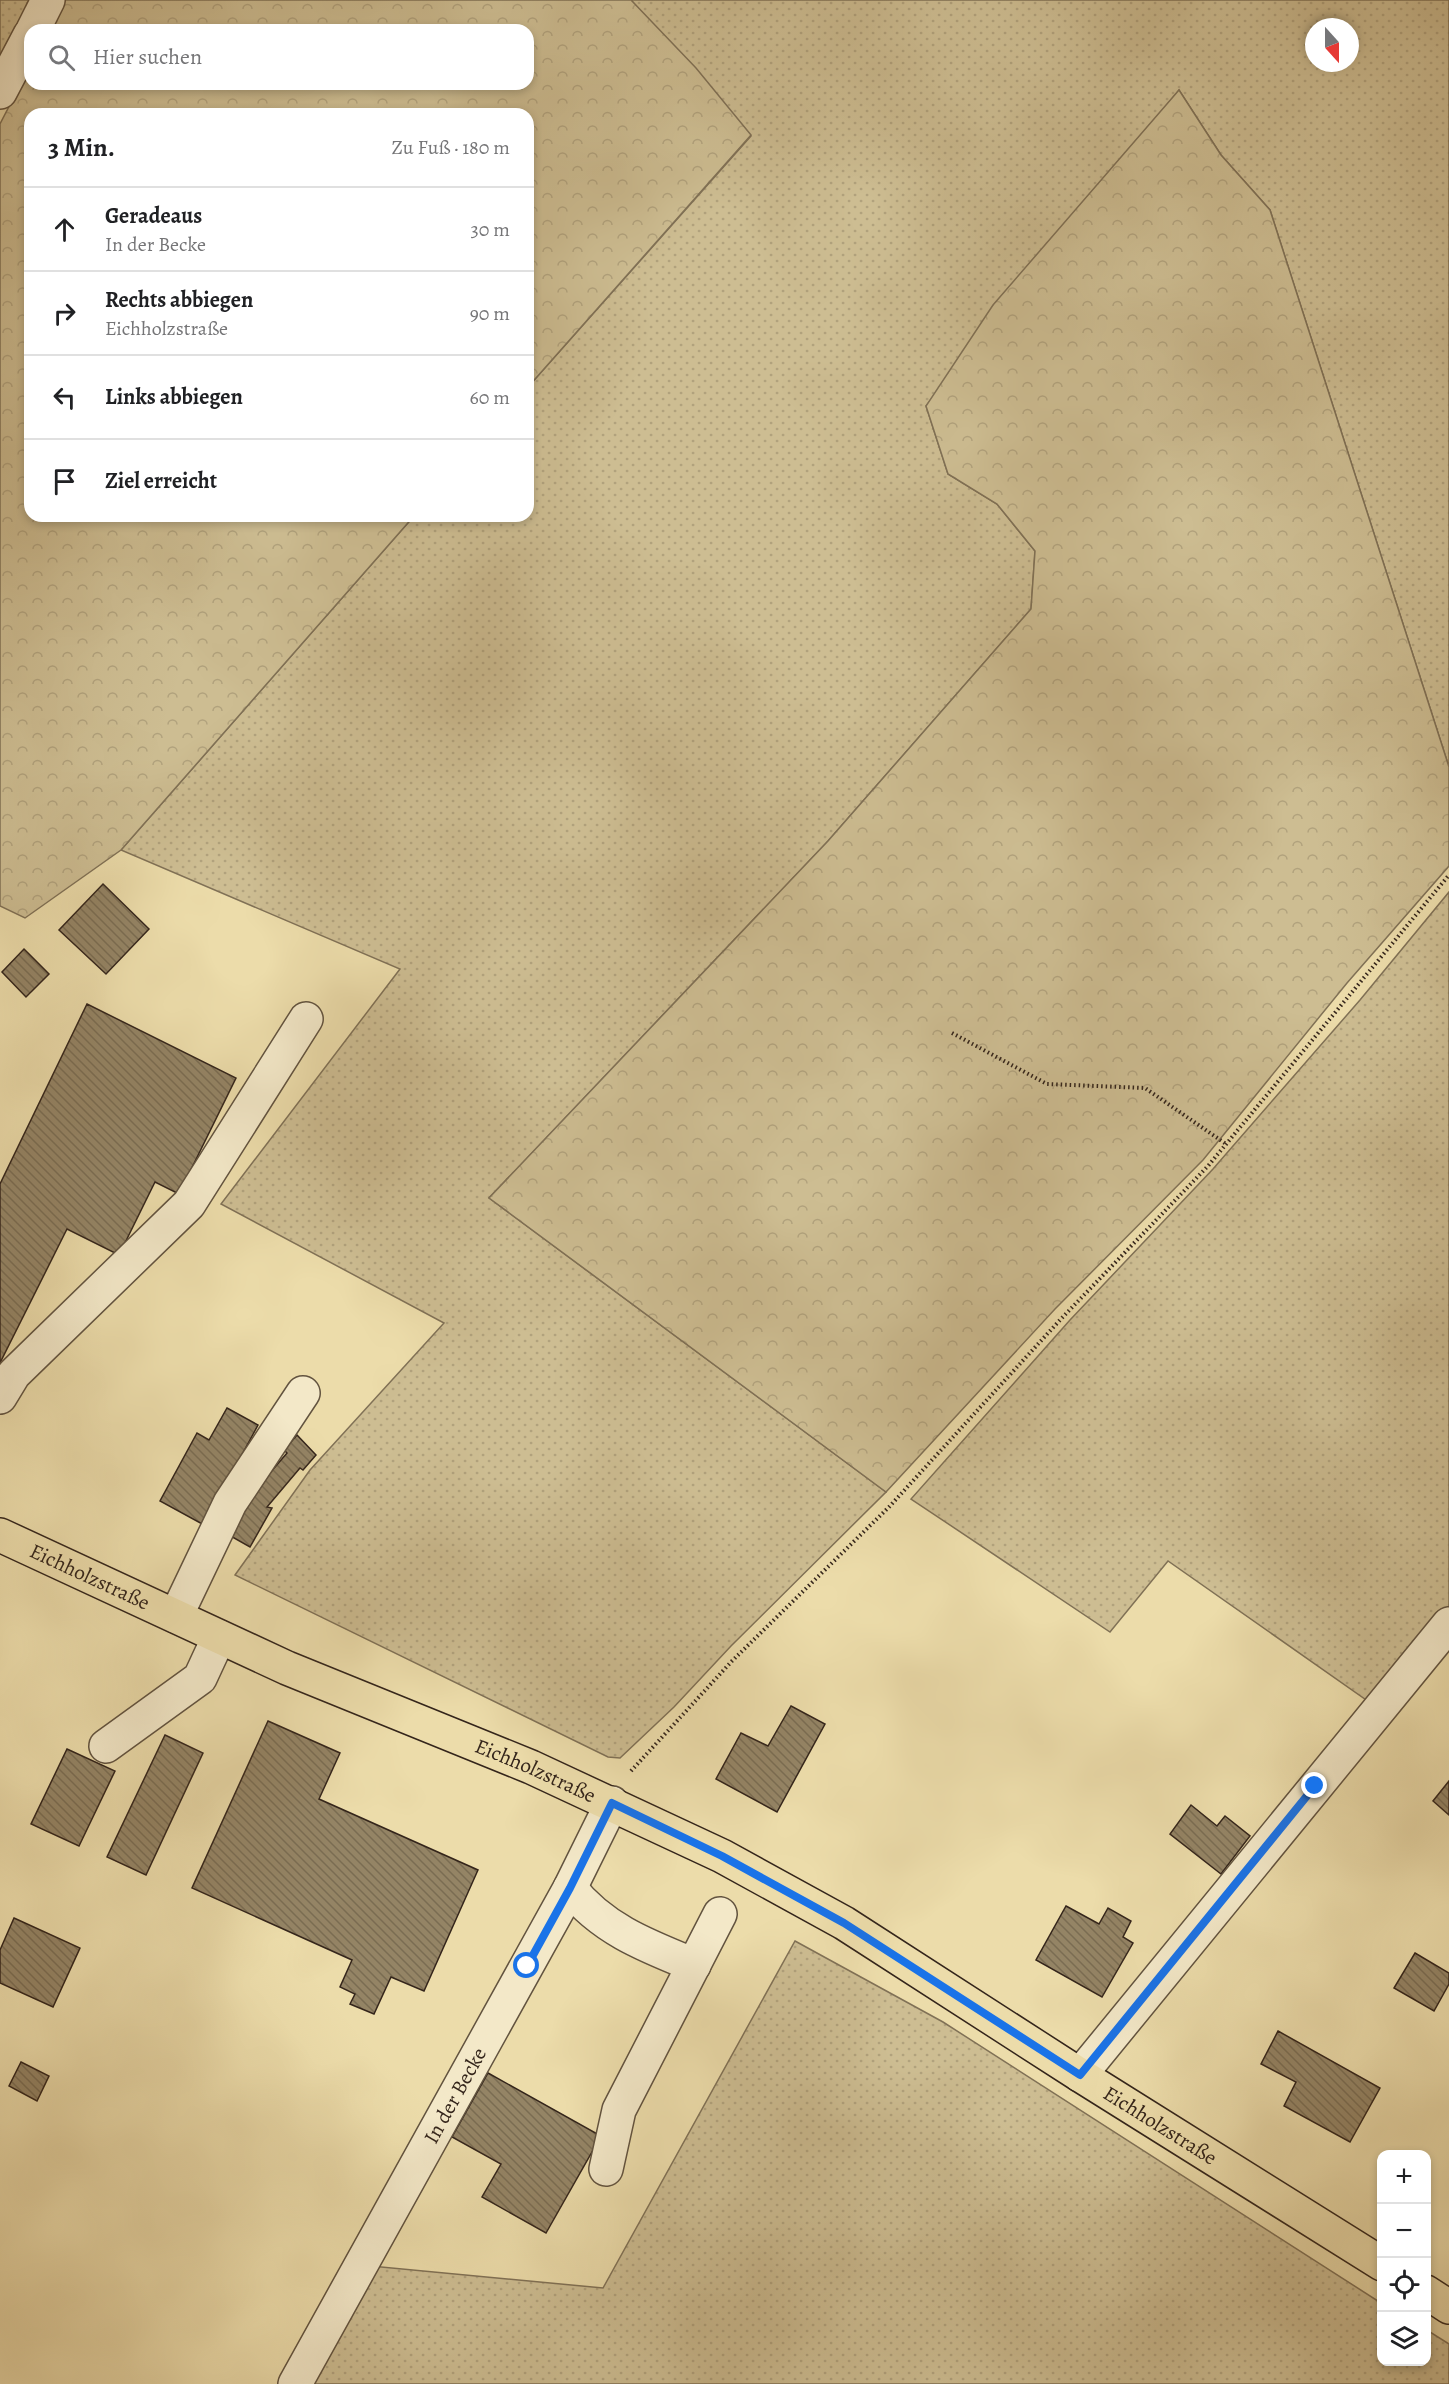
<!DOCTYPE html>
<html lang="de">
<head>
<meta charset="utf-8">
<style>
	body { margin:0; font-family:Alegreya,serif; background:#f6f6f6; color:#202124 }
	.controls { position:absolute; right:18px; bottom:18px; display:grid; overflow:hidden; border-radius:12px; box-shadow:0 3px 9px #0003 }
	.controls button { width:54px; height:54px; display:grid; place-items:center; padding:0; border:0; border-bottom:2px solid #e0e0e0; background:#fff; color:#202124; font:30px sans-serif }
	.compass { position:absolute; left:1305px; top:18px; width:54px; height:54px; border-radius:50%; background:#fff; box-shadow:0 3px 9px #0003; rotate:159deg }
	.stop { position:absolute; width:18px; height:18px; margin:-14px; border:4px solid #1a73e8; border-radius:50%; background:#fff }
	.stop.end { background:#1a73e8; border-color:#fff; box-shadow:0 2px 6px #0008 }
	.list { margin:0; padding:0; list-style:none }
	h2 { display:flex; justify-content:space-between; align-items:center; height:78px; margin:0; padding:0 24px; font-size:26px }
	h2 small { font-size:20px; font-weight:400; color:#757577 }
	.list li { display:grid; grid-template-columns:39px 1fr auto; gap:18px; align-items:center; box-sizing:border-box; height:84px; padding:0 24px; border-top:2px solid #e0e0e0 }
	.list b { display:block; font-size:22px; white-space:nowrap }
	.list p { margin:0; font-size:20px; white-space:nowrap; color:#757577 }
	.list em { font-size:20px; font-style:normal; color:#757577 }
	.icon { flex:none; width:33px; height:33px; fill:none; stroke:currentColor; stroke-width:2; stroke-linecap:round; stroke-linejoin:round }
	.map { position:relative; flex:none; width:1449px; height:2384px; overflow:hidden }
	.search { position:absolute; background:#fff; box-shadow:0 3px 9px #0003; left:24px; top:24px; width:510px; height:66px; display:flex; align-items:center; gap:15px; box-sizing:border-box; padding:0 21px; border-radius:18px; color:#757577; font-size:22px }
	.panel { position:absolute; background:#fff; box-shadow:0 3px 9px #0003; left:24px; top:108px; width:510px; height:414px; border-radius:18px }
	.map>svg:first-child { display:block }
</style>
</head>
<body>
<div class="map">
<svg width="1449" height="2384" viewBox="0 0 1449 2384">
	<defs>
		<pattern id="grass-dots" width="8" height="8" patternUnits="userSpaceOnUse" patternTransform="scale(1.5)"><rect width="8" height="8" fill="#cdbd92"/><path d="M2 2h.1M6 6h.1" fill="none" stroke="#b1a27d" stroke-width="1.8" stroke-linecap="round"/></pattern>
		<pattern id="forest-crowns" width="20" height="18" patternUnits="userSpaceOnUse" patternTransform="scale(1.5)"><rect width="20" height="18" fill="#cdbd92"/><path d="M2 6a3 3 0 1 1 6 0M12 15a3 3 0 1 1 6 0" fill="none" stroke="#b1a27d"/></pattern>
		<pattern id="building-back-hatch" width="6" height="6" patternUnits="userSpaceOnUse" patternTransform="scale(1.5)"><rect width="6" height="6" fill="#948465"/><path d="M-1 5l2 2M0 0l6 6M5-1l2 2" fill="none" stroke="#7a6c52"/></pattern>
	</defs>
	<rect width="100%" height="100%" fill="#ecdcaa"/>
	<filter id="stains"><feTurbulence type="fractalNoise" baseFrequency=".00333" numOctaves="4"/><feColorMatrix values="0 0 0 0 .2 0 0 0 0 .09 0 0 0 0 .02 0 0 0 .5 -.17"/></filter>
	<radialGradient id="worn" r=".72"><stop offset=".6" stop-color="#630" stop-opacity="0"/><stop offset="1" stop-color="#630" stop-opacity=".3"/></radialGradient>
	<g fill="url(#grass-dots)" stroke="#807156" stroke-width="1.5" fill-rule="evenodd">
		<polygon points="0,0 30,0 0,57"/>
		<path d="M631,0H1449V767L1270,210L1221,155L1179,90L926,406L948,474L997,504L1035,551L1031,609L828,841L489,1198L886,1492L731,1646L674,1707L620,1758L608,1757L235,1575L310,1470L444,1323L221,1204L400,969L121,850L414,516H528V387L751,136ZM1314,27H1350V63H1314Z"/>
		<polygon points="1449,892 1449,1606 1372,1704 1168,1561 1110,1632 911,1499 1070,1320 1213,1169 1360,1000"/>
		<polygon points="795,1941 943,2022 1381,2303 1382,2362 1426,2362 1427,2330 1449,2344 1449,2384 303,2384 371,2266 603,2288"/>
	</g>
	<g fill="url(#forest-crowns)" stroke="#807156" stroke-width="1.5">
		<polygon points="64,0 631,0 696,68 751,135 528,387 528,114 30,114 30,516 414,516 121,850 25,918 0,906 0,124 30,66 30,84 528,84 528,30 49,30"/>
		<polygon points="1179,90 1221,155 1270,210 1449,767 1449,866 1347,983 1203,1160 1055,1309 886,1492 489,1198 828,841 1031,609 1035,551 997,504 948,474 926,406 993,305"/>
	</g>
	<g fill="url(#building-back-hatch)" stroke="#34251b" stroke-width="1.5">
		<polygon points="103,884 149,929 106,974 59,930"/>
		<polygon points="24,949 49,974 26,997 2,972"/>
		<polygon points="87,1004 236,1078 179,1194 155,1182 119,1255 67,1229 0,1363 0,1184"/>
		<polygon points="227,1408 258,1425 204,1525 160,1501 197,1433 209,1440"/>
		<polygon points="297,1435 316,1455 303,1470 300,1468 267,1507 272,1508 250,1547 227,1534 252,1494 287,1453 284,1450"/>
		<polygon points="791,1706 825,1724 777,1812 716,1779 741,1733 768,1746"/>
		<polygon points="268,1721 340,1753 319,1799 478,1870 424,1991 391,1977 374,2014 350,2004 355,1994 340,1987 352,1960 192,1888"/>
		<polygon points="165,1735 203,1753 146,1875 107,1857"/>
		<polygon points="67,1749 115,1771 79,1846 31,1824"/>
		<polygon points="1449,1781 1449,1815 1433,1801"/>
		<polygon points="1191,1805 1217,1826 1225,1816 1250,1836 1221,1874 1170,1834"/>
		<polygon points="1066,1906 1099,1924 1108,1908 1131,1921 1123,1937 1133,1943 1102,1997 1036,1960"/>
		<polygon points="14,1918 80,1948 53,2007 0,1983 0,1950"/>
		<polygon points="1415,1953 1449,1973 1449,1984 1434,2011 1394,1988"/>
		<polygon points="1278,2031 1380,2088 1350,2142 1284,2106 1296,2082 1261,2064"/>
		<polygon points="21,2062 49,2076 37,2101 9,2086"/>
		<polygon points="488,2073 601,2136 546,2233 482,2197 501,2164 452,2137"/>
	</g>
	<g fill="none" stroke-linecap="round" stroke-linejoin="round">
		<defs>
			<g id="minor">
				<polyline points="33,30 48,0"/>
				<polyline points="0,92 30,35"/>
				<polyline points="0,1397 14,1374 189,1204 306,1019"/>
				<polyline points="176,1616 230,1503 303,1393"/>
				<polyline points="106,1746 200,1678 219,1637"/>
				<path d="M570,1888C602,1929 647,1946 694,1965"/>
				<polyline points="1080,2075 1449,1624"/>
				<polyline points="606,2169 619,2110 720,1914"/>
				<path id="s1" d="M295,2384L570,1888L612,1803"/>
			</g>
			<g id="major">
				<path id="s2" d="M0,1535L287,1668L531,1767L722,1856L844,1923L1080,2075L1382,2264"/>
				<polyline points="1426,2292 1449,2307"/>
			</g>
		</defs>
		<use href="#minor" stroke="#62533f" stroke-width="36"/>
		<use href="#major" stroke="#34251b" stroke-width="36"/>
		<g stroke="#34251b" stroke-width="4" stroke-dasharray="1.5 3" stroke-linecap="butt">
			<polyline points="952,1033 1047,1084 1145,1088 1226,1144"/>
			<polyline points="631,1771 732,1661 889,1507 1060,1320 1208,1166 1449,875"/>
		</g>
		<use href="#minor" stroke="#f3e8c8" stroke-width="33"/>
		<use href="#major" stroke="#ecdcaa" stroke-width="33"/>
	</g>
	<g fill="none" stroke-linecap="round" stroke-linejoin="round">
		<polyline stroke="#1a73e8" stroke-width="8" points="527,1966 570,1888 612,1803 722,1856 844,1923 1080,2075 1315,1786"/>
	</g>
	<g text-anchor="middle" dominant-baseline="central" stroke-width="4.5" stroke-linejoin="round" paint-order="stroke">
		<g font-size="21" fill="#34251b" stroke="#f3e8c8">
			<text stroke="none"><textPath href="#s2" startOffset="99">Eichholzstraße</textPath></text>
			<text stroke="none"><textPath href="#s2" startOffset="585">Eichholzstraße</textPath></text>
			<text stroke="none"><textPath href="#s1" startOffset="330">In der Becke</textPath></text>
			<text stroke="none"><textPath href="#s2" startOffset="1305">Eichholzstraße</textPath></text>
		</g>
	</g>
	<rect width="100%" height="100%" filter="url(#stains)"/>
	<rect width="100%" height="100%" fill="url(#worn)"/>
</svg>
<div class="controls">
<button>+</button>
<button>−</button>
<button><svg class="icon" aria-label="locate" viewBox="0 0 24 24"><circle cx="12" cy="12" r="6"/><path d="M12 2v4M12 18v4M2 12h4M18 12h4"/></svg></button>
<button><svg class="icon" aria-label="layers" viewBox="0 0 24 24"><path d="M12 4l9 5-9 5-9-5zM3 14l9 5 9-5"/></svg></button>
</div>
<svg class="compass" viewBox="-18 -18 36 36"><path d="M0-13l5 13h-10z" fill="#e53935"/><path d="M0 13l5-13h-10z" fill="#757577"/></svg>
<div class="stop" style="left:527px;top:1966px"></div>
<div class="stop end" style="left:1315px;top:1786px"></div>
<div class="search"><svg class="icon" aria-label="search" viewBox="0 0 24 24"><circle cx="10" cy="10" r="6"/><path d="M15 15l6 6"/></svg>Hier suchen</div>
<section class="panel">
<h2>3 Min.<small>Zu Fuß · 180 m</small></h2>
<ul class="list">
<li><svg class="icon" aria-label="ahead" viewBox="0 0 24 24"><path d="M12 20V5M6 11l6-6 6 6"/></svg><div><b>Geradeaus</b><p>In der Becke</p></div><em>30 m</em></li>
<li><svg class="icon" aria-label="right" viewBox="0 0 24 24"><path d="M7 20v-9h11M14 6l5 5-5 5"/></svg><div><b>Rechts abbiegen</b><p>Eichholzstraße</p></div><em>90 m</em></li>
<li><svg class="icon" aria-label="left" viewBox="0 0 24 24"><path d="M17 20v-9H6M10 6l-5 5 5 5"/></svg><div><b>Links abbiegen</b></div><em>60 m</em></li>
<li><svg class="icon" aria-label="arrive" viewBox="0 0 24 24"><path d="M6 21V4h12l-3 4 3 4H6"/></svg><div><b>Ziel erreicht</b></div></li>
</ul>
</section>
</div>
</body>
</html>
